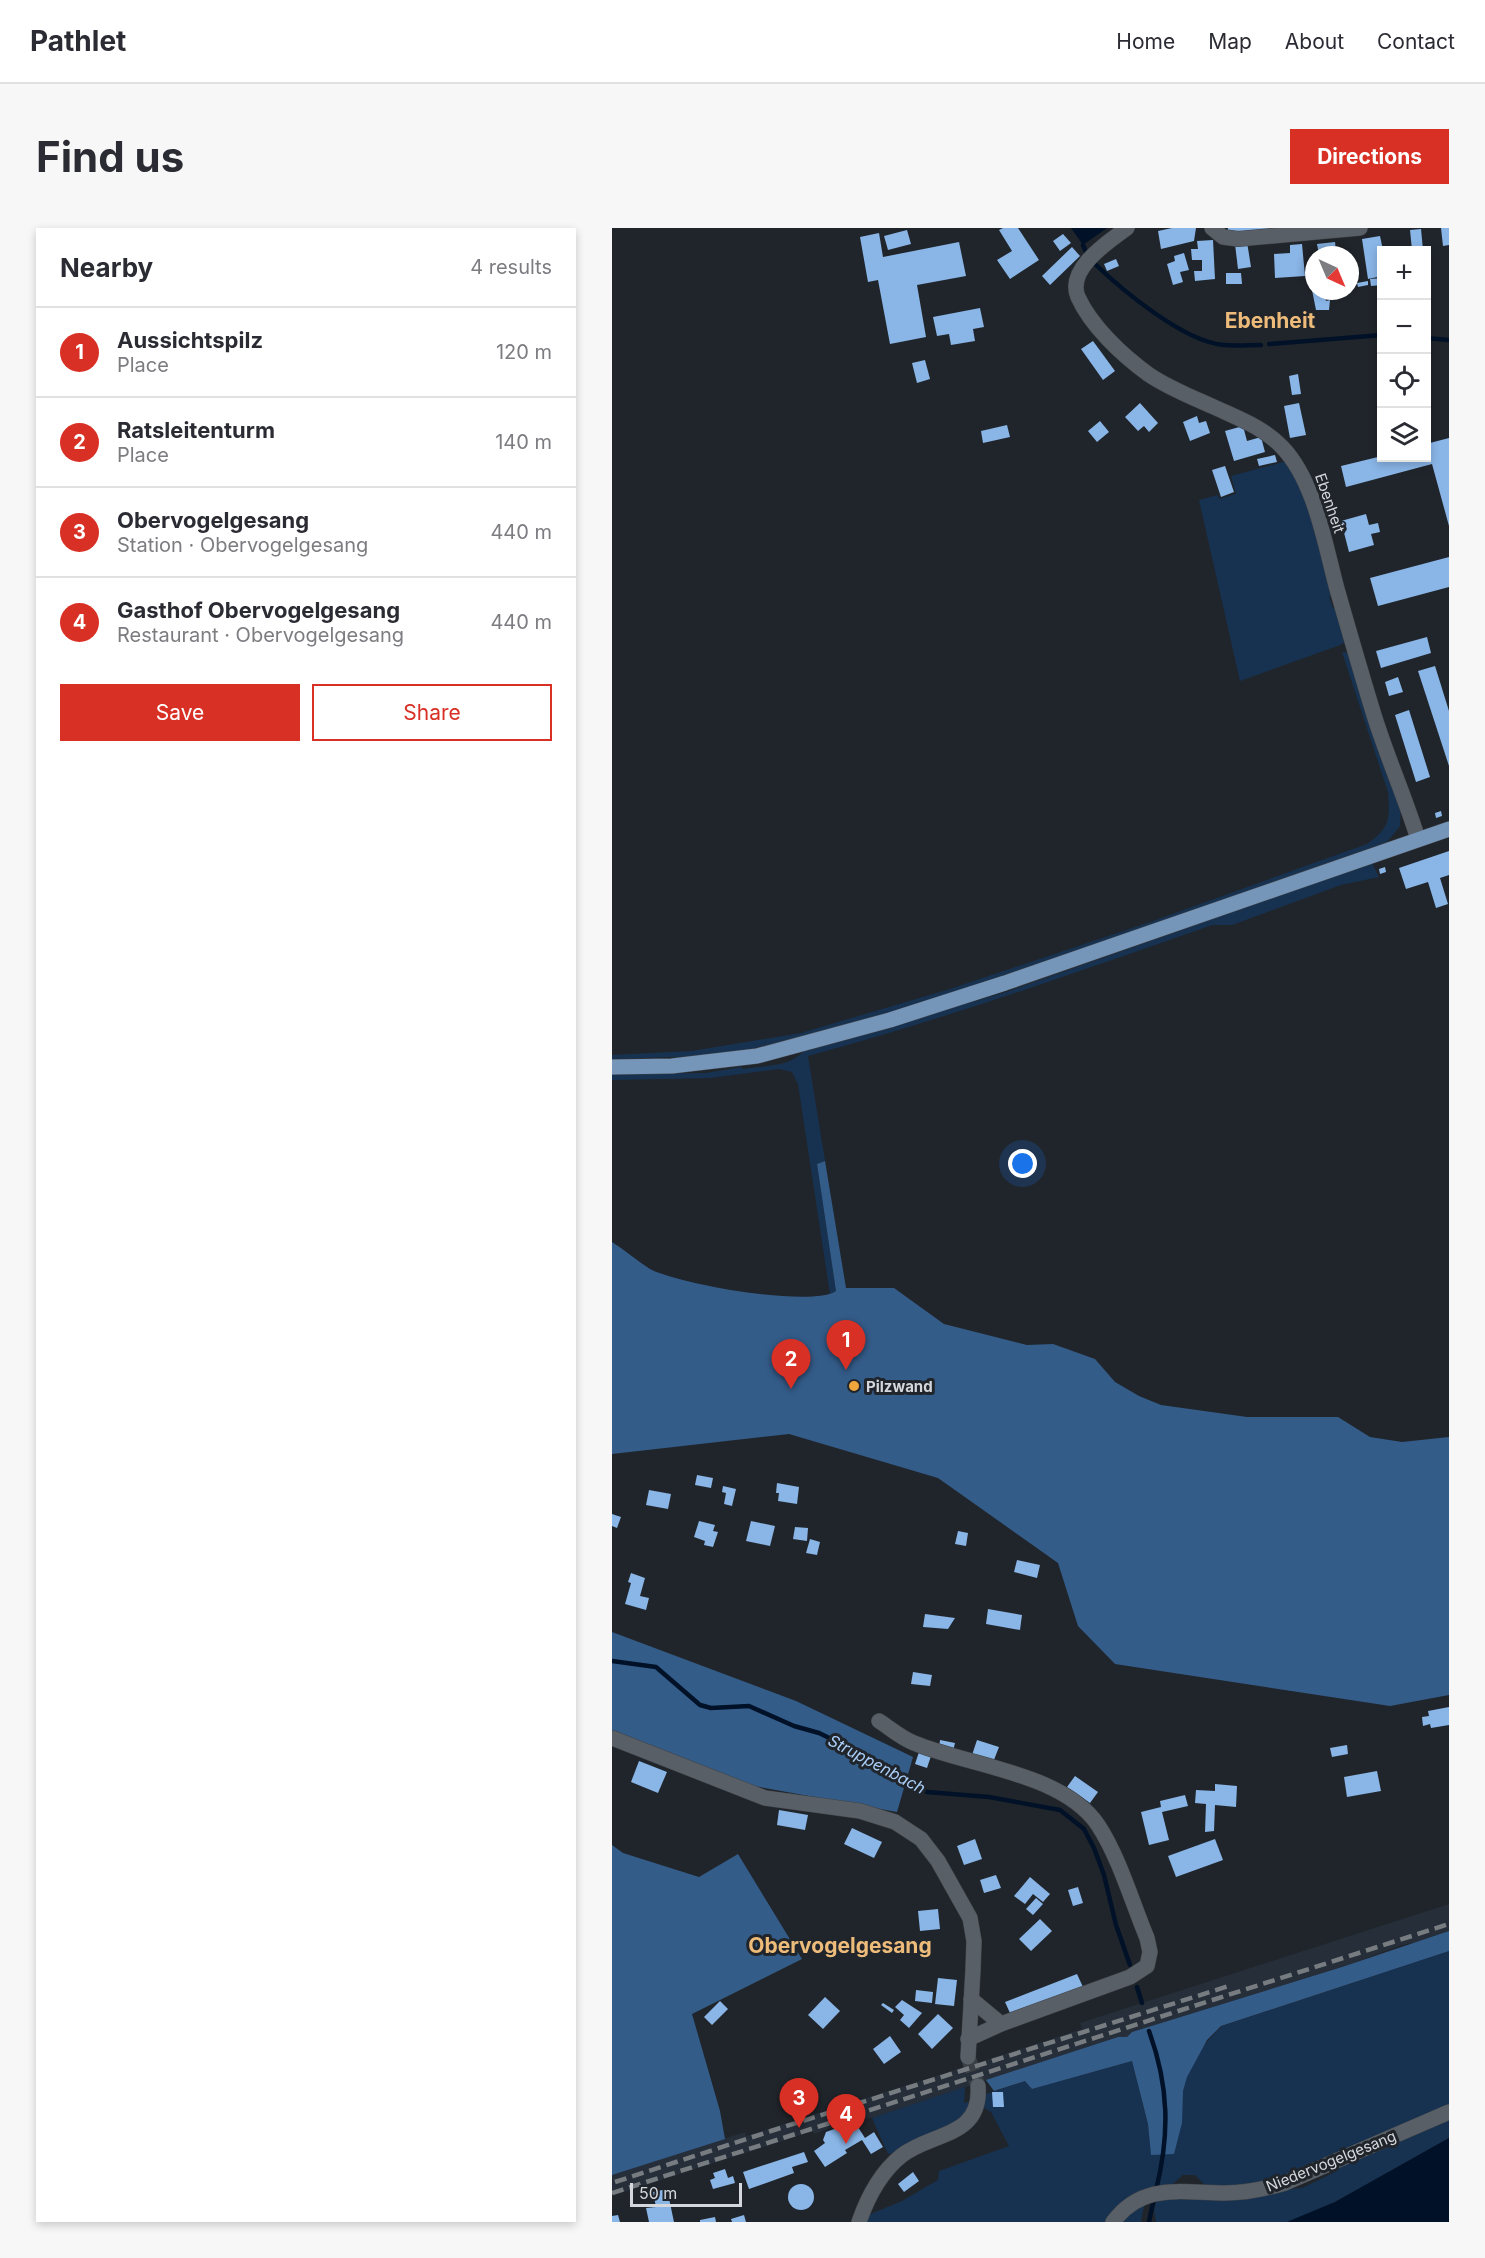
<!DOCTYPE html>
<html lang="en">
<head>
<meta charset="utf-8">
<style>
	body { margin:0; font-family:Inter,sans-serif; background:#f7f7f7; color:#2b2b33 }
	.controls { position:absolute; right:18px; top:18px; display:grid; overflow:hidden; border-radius:0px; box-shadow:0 3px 9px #0003 }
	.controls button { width:54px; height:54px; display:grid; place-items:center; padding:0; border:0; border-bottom:2px solid #e1e1e2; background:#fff; color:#2b2b33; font:30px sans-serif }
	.compass { position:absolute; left:693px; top:18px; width:54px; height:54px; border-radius:50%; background:#fff; box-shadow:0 3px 9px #0003; rotate:136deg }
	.scale { position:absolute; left:18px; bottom:15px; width:112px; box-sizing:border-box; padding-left:6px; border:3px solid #d4d8dc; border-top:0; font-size:16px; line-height:21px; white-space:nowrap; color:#d4d8dc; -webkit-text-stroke:4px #20252b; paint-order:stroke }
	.you { position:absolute; left:411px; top:936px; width:21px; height:21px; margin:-15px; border:4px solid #fff; border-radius:50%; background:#1a73e8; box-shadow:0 0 0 9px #1a73e833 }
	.badge { display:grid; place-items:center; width:39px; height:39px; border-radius:50%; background:#d93025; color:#fff; font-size:20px; font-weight:700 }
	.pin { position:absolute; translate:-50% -50px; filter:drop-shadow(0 2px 3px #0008) }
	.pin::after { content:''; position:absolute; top:32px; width:21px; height:18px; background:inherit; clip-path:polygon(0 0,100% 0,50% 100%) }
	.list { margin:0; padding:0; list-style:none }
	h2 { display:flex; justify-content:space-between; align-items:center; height:78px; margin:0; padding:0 24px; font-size:26px }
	h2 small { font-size:20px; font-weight:400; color:#7c7c81 }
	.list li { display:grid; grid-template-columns:39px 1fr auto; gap:18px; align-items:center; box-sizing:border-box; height:90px; padding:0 24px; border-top:2px solid #e1e1e2 }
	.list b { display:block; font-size:22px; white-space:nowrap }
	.list p { margin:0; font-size:20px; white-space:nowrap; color:#7c7c81 }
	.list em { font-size:20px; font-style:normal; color:#7c7c81 }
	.actions { display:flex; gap:12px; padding:18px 24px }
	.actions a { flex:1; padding:14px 0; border:2px solid #d93025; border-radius:0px; text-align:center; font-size:21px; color:#d93025 }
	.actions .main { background:#d93025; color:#fff }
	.icon { flex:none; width:33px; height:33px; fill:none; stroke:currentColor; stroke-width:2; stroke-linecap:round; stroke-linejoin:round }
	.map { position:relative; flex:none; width:837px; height:1994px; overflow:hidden; border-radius:0px }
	header { display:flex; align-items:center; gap:36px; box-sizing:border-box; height:84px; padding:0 30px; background:#fff; border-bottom:2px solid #e1e1e2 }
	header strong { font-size:28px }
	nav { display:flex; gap:33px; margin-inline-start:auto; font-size:21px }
	.intro { display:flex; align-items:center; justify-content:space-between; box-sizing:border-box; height:144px; padding:0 36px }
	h1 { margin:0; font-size:42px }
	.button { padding:15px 27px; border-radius:0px; background:#d93025; color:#fff; font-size:21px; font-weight:700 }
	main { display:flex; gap:36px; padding:0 36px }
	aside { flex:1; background:#fff; border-radius:0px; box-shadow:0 3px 9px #0003 }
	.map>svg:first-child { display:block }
</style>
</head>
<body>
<header>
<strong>Pathlet</strong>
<nav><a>Home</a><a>Map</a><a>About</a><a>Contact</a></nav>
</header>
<div class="intro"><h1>Find us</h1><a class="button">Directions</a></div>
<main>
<aside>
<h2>Nearby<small>4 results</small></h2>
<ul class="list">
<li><span class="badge">1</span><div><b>Aussichtspilz</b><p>Place</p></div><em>120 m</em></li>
<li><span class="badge">2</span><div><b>Ratsleitenturm</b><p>Place</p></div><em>140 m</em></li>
<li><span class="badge">3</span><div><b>Obervogelgesang</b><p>Station · Obervogelgesang</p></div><em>440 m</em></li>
<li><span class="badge">4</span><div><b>Gasthof Obervogelgesang</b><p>Restaurant · Obervogelgesang</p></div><em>440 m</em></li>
</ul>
<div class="actions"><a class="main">Save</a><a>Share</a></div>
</aside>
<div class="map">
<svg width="837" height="1994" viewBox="0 0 837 1994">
	<rect width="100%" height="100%" fill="#20252b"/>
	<polygon fill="#252e39" points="837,1676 837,1703 810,1713 790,1717 730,1739 520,1804 515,1809 506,1809 260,1890 243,1891 202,1906 201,1903 0,1968 0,1947 133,1904 134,1908 387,1828 470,1801 468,1795"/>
	<g fill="#173251">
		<path d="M675,233C686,250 692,270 699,289C707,315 716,340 724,366L717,369L721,380L727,379L736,412L728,417L628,453L587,272L606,267L607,271L624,266L619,248Z"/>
		<path d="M730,424L740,425L789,576L788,598L775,614L540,697L277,786L143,820L93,828L0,831V827L80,823L189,805L338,761L538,694L755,616C778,600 778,591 776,564Z"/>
		<path d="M760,635L767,649L729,657L620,697H600C466,744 333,791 196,828L213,933L205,936L224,1063L218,1066L186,856L180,844L167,841L98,850L0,852V846L94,845L129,839L131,841C152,837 176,840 191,824L394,764Z"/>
		<path d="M837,1723V1878L670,1951L647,1957L594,1958L583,1947H571L556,1960L494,1994H252L254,1988L290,1973L326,1952L327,1943L397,1918L379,1884L371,1879V1867L414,1853L420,1861L520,1833L536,1896L539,1926L570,1895C570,1884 569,1872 571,1862C575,1837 592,1815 610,1798Z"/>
		<polygon points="353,1859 352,1875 356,1874 356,1882 350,1892 283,1925 276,1926 260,1890"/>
		<polygon points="837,1889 837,1910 723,1974 675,1994 544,1994 542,1983 545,1971 690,1960 721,1945 726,1939"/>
		<polygon points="533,1973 529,1994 509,1994"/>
	</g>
	<g fill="#345c89">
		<path d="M213,933L234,1060H282L332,1096L415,1117L441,1116L483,1131L503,1154L527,1168L549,1177L635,1189H726L758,1209L790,1214L837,1209V1467L778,1478L503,1436L466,1398L446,1335L326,1250L177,1206L0,1226V1014C13,1022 25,1033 38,1041C66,1056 199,1080 224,1063L205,936Z"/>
		<polygon points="0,1404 184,1473 301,1529 285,1584 142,1558 0,1504"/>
		<polygon points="0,1617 11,1625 87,1649 126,1626 190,1731 80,1786 108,1883 113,1911 0,1947"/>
		<polygon points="837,1703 837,1723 609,1798 595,1812 575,1849 571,1863 570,1895 562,1926 539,1927 536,1896 520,1833 420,1861 413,1853 382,1863 374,1852 506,1809 515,1809 520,1804 730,1739"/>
	</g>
	<g fill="#011127">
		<polygon points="459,0 495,0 471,17"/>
		<polygon points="837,1910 837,1994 675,1994 723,1974"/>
	</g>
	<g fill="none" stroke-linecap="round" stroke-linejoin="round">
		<g stroke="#011127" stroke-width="4.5">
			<polyline points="471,17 475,26"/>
			<path d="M482,35C510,62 572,114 612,117C624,118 637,117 649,117"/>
			<polyline points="814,110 837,112"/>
			<polyline points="657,116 770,107"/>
			<polyline points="0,1433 44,1439 88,1477 99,1480 137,1478 182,1498 207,1505 279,1540 315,1564 377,1569 448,1582 472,1601 482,1620 492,1647 504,1697 518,1737"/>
			<polyline points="525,1759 530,1775"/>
			<path d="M537,1803C557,1858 558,1906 544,1962"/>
			<polyline points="537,1994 542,1970"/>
		</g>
	</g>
	<g fill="#89b5e7">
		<polygon points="391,0 406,0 427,32 398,51 385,32 400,23 387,2"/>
		<polygon points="560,0 584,0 582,13 549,21 546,3"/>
		<polygon points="616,0 686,0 615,6"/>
		<polygon points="829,0 837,0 837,17 831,18"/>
		<polygon points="809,1 811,22 800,22 798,2"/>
		<polygon points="295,2 299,16 276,22 272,8"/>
		<polygon points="267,5 271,29 347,14 354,48 305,57 314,109 278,116 266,52 256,54 248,9"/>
		<polygon points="451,6 459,15 448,23 441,13"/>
		<polygon points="768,8 771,22 770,48 756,51 750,11"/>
		<polygon points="601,12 603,51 583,53 582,43 590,43 590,32 580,32 579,21 586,21 585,13"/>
		<polygon points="635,14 639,39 626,41 623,16"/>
		<polygon points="723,14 724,23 727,23 728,27 707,27 705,16"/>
		<polygon points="690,16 693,48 663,50 662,26 678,25 678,17"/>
		<polygon points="460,19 468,28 438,57 430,48"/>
		<polygon points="572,25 577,42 568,44 571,54 561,57 555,36 563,33 562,28"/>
		<polygon points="504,31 507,38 495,43 492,36"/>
		<polygon points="702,41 702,63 712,63 714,73 718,72 717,82 704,82 696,42"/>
		<polygon points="614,45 629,45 630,56 614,56"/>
		<polygon points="770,50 770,57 759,58 758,51"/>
		<polygon points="756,53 756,57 746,59 745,55"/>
		<polygon points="368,80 372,99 361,101 363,113 339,117 337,106 325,108 321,89"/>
		<polygon points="481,113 503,143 491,152 469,121"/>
		<polygon points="313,132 318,151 305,155 300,135"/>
		<polygon points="686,146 689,166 680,167 677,148"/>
		<polygon points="528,175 546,195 537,204 532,198 526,203 513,189"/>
		<polygon points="687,175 694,207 678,210 672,178"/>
		<polygon points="585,188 587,195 594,193 598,205 578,213 571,194"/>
		<polygon points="488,193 497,204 485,214 476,203"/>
		<polygon points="395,197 398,209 371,215 369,203"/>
		<polygon points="631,198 635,213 649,209 653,224 622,233 613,203"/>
		<polygon points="837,210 837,298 820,236 734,259 729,238 770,228 770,230 814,230 814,216"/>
		<polygon points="663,227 665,234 647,238 645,231"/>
		<polygon points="613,238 622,264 609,269 600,242"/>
		<polygon points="754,286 757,297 766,295 768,304 759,306 762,317 737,324 729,293"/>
		<polygon points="837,329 837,359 766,378 758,350"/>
		<polygon points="815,409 819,425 769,440 764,423"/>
		<polygon points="823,438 837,483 837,538 806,443"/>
		<polygon points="786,449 791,464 777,468 773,454"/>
		<polygon points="797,482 818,549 804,554 783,487"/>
		<polygon points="829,583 830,588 824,590 823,585"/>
		<polygon points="837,623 837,647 828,650 836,676 824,680 816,654 794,661 787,640"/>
		<polygon points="773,639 774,644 768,646 767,641"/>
		<polygon points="85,1247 101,1250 99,1260 83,1257"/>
		<polygon points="165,1255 187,1259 185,1276 166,1273 167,1265 164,1265"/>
		<polygon points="111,1258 124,1261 120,1278 112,1276 114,1265 110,1264"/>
		<polygon points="37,1262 59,1266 56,1281 34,1277"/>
		<polygon points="0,1286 9,1289 5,1300 0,1298"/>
		<polygon points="87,1293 103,1297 101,1303 106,1304 101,1319 92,1317 93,1313 82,1309"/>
		<polygon points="139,1293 163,1298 158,1318 134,1313"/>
		<polygon points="183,1299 196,1300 195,1313 181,1311"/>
		<polygon points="346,1303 356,1305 354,1318 343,1316"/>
		<polygon points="198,1311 208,1314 205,1327 194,1325"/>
		<polygon points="405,1332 428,1337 425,1350 402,1344"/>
		<polygon points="19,1345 33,1350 28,1368 37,1370 34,1382 13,1376 19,1355 16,1354"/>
		<polygon points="376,1381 410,1387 408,1402 374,1396"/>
		<polygon points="313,1386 343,1390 336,1401 311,1399"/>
		<polygon points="301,1444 320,1447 318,1458 299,1456"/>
		<polygon points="837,1479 837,1497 819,1500 818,1496 811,1498 810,1489 817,1488 816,1483"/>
		<polygon points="328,1512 343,1515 341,1523 327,1520"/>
		<polygon points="365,1512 387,1519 380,1537 359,1530"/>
		<polygon points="735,1517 736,1526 720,1529 718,1520"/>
		<polygon points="307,1524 319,1528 315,1540 303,1536"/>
		<polygon points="27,1533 55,1544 46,1565 19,1554"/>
		<polygon points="765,1543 769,1563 735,1569 732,1549"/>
		<polygon points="463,1548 486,1564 478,1575 455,1559"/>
		<polygon points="603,1556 625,1558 624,1579 603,1577 602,1603 593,1604 594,1576 583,1575 584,1562 603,1563"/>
		<polygon points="573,1567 576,1578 550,1584 557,1612 537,1617 529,1584 549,1579 548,1573"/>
		<polygon points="167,1582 196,1587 193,1602 165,1597"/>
		<polygon points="240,1600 270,1614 262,1630 232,1616"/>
		<polygon points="363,1611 370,1631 352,1637 345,1618"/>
		<polygon points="603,1611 611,1632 564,1649 556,1628"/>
		<polygon points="384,1647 389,1660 372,1665 368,1652"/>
		<polygon points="418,1649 438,1666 431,1674 421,1666 413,1676 402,1668"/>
		<polygon points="466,1659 471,1675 461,1678 456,1662"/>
		<polygon points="424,1670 431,1676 421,1687 414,1681"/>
		<polygon points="326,1681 328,1701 308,1703 306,1683"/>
		<polygon points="428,1691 440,1703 419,1723 407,1711"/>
		<polygon points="465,1746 471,1759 398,1785 393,1774"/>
		<polygon points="326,1750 345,1752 342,1778 323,1776"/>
		<polygon points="304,1762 321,1764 320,1775 303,1773"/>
		<polygon points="213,1769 228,1783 211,1801 196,1787"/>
		<polygon points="290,1772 310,1785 297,1800 288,1792 292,1787 283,1779"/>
		<polygon points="108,1773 116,1781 100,1797 92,1789"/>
		<polygon points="271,1775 282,1782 280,1785 269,1777"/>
		<polygon points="326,1786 341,1800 320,1821 306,1806"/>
		<polygon points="278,1808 289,1824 272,1836 261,1821"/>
		<polygon points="380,1864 391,1864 392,1879 381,1879"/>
		<polygon points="236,1896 238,1900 244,1896 253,1910 262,1904 271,1919 259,1926 250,1912 233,1922 235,1925 213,1939 202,1923 213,1915 211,1912 214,1904"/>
		<polygon points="192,1924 196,1934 180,1939 182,1945 137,1961 131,1944"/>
		<polygon points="113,1941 116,1950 121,1948 123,1955 101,1961 98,1952 103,1950 101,1945"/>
		<polygon points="301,1944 307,1953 292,1964 286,1956"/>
		<circle cx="189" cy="1969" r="13"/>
		<polygon points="55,1961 62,1994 37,1994 34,1980 44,1979 41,1964"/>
		<polygon points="6,1987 8,1994 0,1994 0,1988"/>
		<polygon points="132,1987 134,1994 120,1994 119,1991"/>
		<polygon points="103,1989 104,1994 88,1994 88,1992"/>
	</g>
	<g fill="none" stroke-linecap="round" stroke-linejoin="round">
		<polyline stroke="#3b4046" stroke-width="15" stroke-dasharray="15 8" stroke-linecap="butt" points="356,1829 366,1858"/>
		<defs>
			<g id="minor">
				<path d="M515,0C496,14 454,41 466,69C479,98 510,127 536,146C556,160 582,170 604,180C628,191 652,200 670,219C703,253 713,317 725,361C737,403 749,445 762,487C775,529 793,569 806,611"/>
				<polyline points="600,0 611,9 626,11 748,0"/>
				<path d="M267,1493C278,1500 289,1510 302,1515C357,1538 451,1545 486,1597C507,1629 520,1674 535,1710L538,1724L535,1738L518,1749L389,1796L356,1811"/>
				<polyline points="0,1510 153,1570 248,1583 283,1594 309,1611 326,1633 358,1690 362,1713 361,1742 356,1829"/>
				<polyline points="359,1771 389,1796"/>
				<path d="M247,1994C256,1968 268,1945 289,1928C319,1904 370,1910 366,1858"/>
				<path d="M501,1994C531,1954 569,1965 613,1965C634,1965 653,1961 673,1955L837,1884"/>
			</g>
			<polyline id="major" points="0,839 60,838 145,828 278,792 393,755 837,601"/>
		</defs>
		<use href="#minor" stroke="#3f4348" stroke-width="16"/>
		<use href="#major" stroke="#3f4348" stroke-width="16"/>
		<use href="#minor" stroke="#595f66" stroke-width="15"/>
		<use href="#major" stroke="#7595b9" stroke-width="15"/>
		<g stroke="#777c81" stroke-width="4.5" stroke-dasharray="12 6" stroke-linecap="butt">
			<polyline points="3,1954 159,1903 620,1757"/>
			<polyline points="0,1965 837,1696"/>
		</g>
	</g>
	<circle fill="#efa73d" stroke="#20252b" stroke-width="2" cx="242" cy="1158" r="6"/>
	<g text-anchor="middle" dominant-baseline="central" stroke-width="6" stroke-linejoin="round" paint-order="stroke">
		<g font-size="15" fill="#d4d8dc" stroke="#20252b">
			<text transform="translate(718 275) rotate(71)">Ebenheit</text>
			<text transform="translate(719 1933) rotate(-22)">Niedervogelgesang</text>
		</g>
		<g font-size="15" font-weight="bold" fill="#d4d8dc" stroke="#20252b" text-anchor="start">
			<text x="254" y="1158">Pilzwand</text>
		</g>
		<g font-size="16" font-style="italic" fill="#abcff9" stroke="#20252b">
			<text transform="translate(265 1536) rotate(28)">Struppenbach</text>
		</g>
		<g font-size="21" font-weight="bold" fill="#edbb7a" stroke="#20252b">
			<text x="658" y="92">Ebenheit</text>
			<text x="228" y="1717">Obervogelgesang</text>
		</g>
	</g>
</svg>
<div class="controls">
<button>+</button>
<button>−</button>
<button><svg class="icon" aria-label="locate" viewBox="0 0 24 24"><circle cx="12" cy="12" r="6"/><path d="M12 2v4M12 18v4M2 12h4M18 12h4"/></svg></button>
<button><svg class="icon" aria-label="layers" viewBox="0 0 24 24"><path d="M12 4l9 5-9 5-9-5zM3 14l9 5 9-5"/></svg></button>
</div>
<svg class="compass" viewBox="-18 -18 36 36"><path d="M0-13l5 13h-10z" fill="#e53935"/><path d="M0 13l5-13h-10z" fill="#7c7c81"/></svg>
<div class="scale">50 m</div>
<div class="you"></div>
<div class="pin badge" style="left:234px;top:1142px">1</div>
<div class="pin badge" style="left:179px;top:1161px">2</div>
<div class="pin badge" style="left:187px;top:1900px">3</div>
<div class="pin badge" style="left:234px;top:1916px">4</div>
</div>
</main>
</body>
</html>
